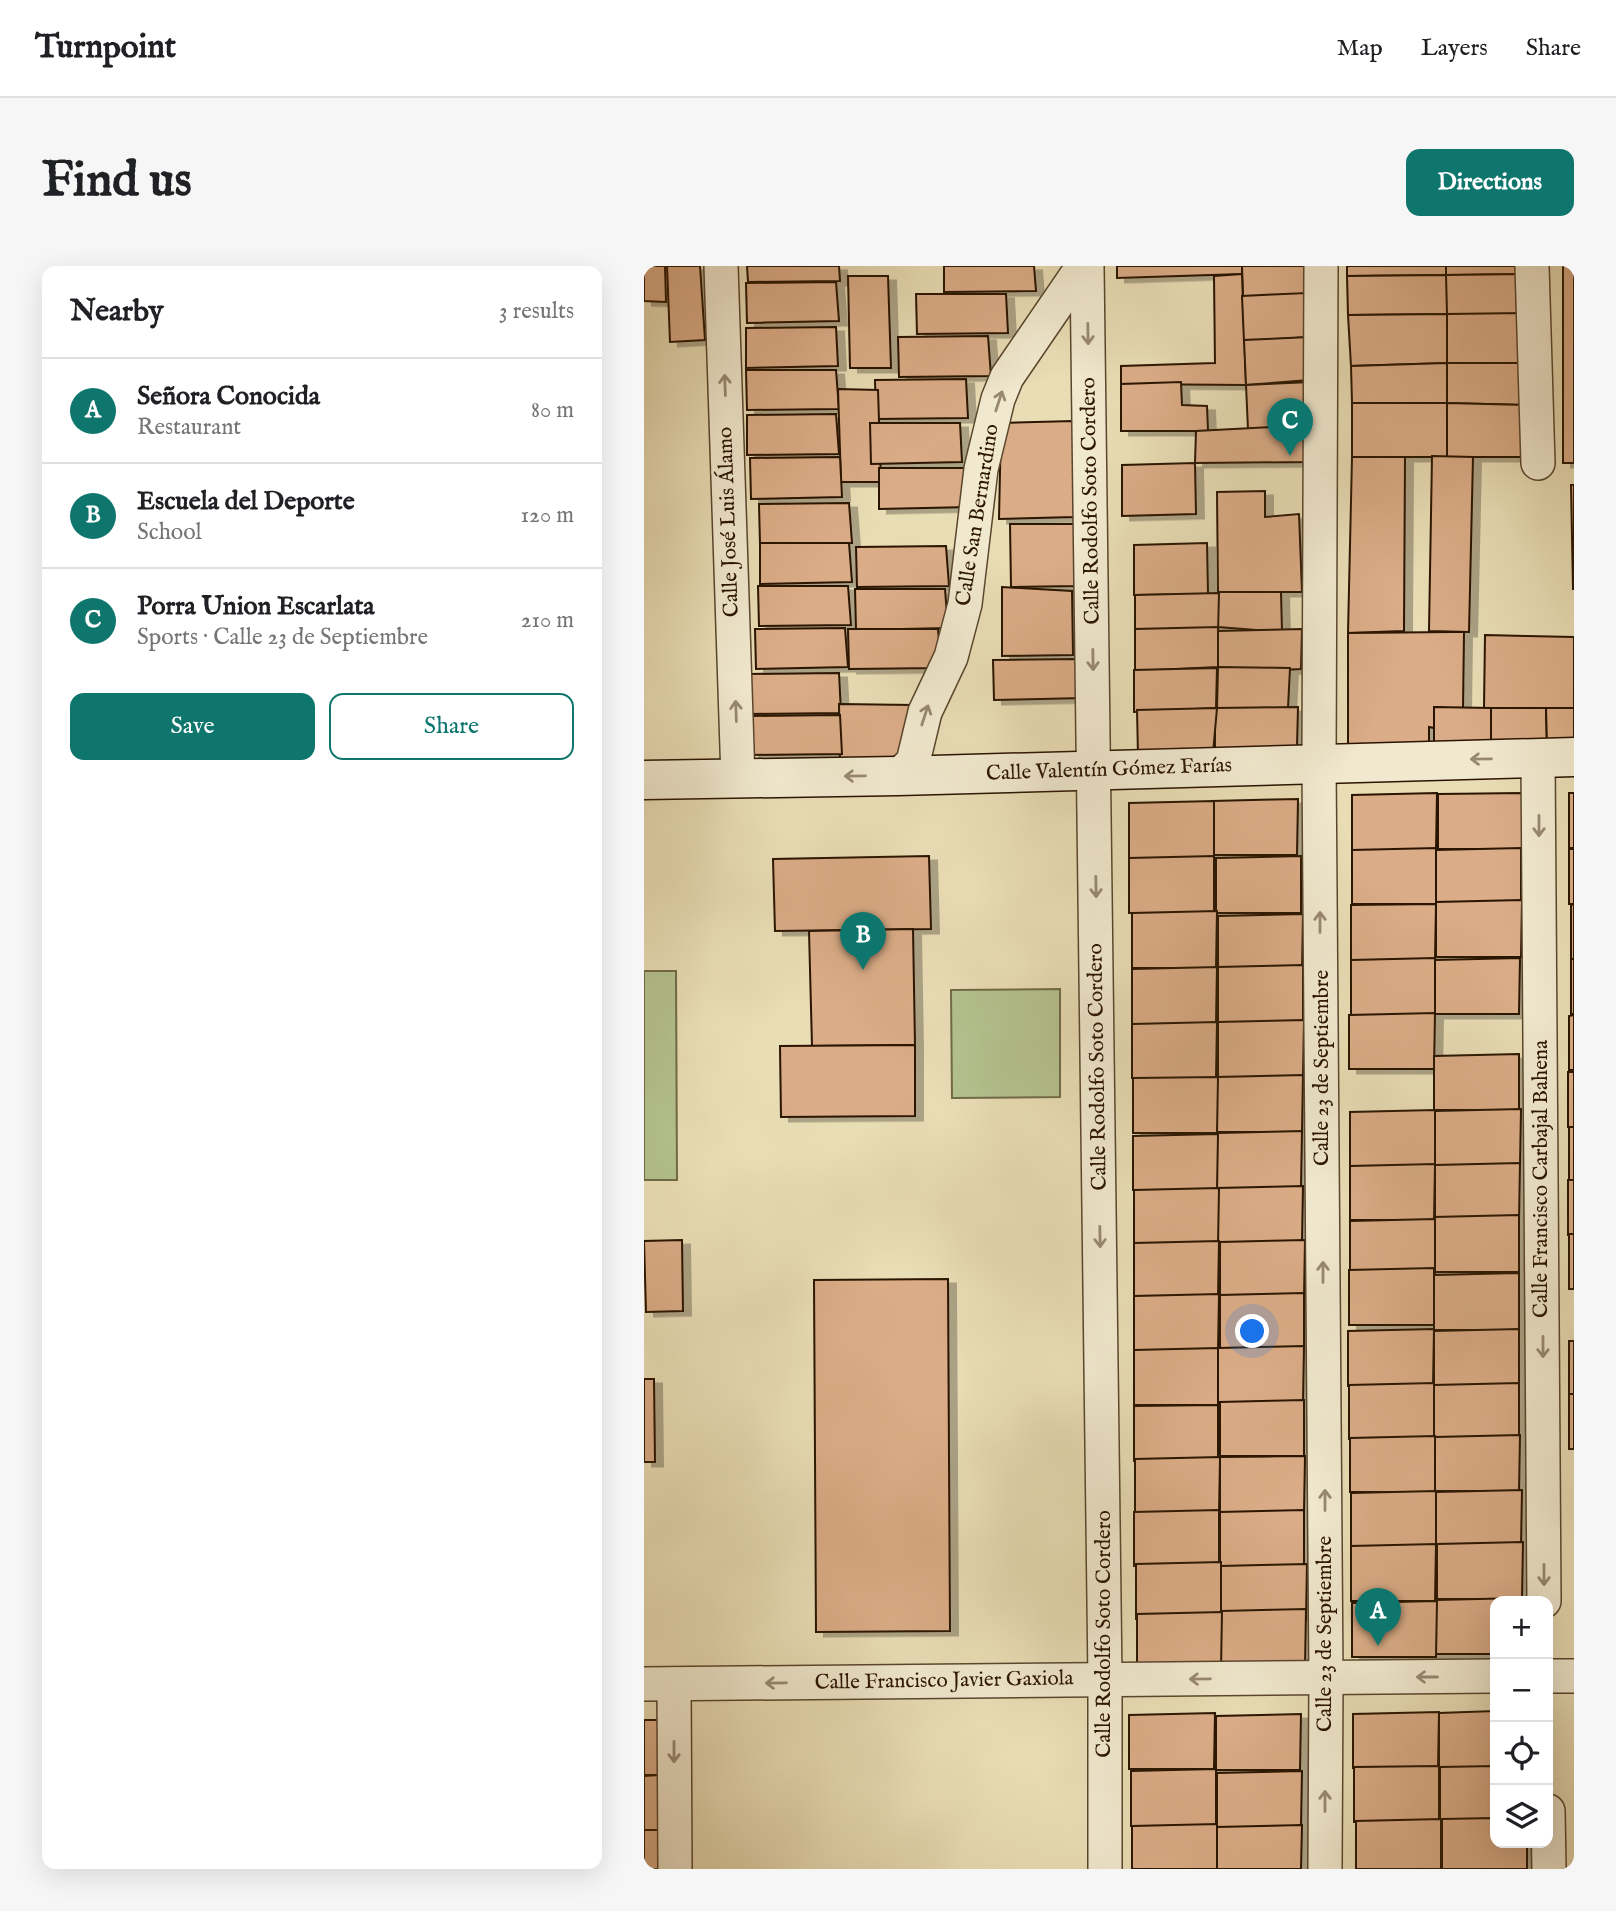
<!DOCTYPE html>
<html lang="en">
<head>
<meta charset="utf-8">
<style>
	body { margin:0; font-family:"IM FELL English",serif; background:#f6f6f6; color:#202124 }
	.controls { position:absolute; right:21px; bottom:21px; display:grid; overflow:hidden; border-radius:14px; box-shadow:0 7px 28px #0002 }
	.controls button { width:63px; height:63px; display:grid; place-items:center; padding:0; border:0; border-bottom:2px solid #e0e0e0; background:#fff; color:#202124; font:35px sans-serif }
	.you { position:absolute; left:609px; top:1066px; width:24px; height:24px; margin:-18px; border:5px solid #fff; border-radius:50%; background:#1a73e8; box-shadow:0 0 0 10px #1a73e833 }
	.badge { display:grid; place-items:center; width:46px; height:46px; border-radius:50%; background:#0f766e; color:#fff; font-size:23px; font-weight:700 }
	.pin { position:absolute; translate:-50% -58px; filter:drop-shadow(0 2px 4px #0008) }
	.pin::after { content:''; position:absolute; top:37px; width:24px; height:21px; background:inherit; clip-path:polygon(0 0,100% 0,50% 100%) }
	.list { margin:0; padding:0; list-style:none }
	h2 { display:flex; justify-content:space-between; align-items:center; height:91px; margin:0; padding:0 28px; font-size:30px }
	h2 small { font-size:23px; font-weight:400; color:#757577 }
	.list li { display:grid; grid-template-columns:46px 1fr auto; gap:21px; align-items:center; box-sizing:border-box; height:105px; padding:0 28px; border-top:2px solid #e0e0e0 }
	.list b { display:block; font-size:26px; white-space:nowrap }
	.list p { margin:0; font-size:23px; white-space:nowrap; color:#757577 }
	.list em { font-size:23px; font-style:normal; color:#757577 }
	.actions { display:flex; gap:14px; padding:21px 28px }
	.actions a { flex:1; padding:16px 0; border:2px solid #0f766e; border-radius:14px; text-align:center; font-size:24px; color:#0f766e }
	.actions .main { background:#0f766e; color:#fff }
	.icon { flex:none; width:38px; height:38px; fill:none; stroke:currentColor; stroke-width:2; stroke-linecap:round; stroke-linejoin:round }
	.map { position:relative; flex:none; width:930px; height:1603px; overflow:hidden; border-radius:14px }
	header { display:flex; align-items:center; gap:42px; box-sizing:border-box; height:98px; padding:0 35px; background:#fff; border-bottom:2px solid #e0e0e0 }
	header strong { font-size:33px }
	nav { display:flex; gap:38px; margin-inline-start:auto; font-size:24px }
	.intro { display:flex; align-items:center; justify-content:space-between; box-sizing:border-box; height:168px; padding:0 42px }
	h1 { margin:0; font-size:49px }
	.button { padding:18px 32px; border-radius:14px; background:#0f766e; color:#fff; font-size:24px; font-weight:700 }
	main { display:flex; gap:42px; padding:0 42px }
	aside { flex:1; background:#fff; border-radius:14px; box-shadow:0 7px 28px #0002 }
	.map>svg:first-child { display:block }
</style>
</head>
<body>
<header>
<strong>Turnpoint</strong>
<nav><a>Map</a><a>Layers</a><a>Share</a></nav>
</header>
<div class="intro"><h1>Find us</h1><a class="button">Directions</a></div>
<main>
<aside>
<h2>Nearby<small>3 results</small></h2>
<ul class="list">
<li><span class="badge">A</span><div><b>Señora Conocida</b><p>Restaurant</p></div><em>80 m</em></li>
<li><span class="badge">B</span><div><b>Escuela del Deporte</b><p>School</p></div><em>120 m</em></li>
<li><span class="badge">C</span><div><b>Porra Union Escarlata</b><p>Sports · Calle 23 de Septiembre</p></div><em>210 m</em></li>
</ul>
<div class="actions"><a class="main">Save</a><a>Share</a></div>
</aside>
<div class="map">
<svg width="930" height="1603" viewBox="0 0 930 1603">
	<defs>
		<filter id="shadow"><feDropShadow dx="8" dy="4.5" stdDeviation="0" flood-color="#0004"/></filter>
	</defs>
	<rect width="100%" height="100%" fill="#e9ddb5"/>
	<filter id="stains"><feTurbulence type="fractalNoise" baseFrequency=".00286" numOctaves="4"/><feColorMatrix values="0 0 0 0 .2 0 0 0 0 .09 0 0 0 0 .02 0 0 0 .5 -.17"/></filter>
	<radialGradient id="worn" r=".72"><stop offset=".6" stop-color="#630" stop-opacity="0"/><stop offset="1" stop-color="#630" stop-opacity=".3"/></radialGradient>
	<g fill="#b4c28f" stroke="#706b48" stroke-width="2">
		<polygon points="0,705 32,705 33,914 0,914"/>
		<polygon points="416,723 416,831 308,832 307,724"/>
	</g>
	<g fill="#daac87" stroke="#2b1400" stroke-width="2" filter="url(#shadow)">
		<polygon points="0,0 21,0 22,36 0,35"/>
		<polygon points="23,0 56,0 61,74 26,76"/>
		<polygon points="103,0 195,0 196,15 104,16"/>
		<polygon points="300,0 390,0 392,25 300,26"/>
		<polygon points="473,0 598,0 598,8 473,12"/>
		<polygon points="598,0 662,0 664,28 599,32"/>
		<polygon points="703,0 802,0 802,9 703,10"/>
		<polygon points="802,0 881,0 881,8 802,9"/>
		<rect x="919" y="0" width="11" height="197"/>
		<polygon points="598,8 602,119 477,118 477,100 571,97 570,10"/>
		<polygon points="881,8 882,51 802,48 802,9"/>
		<polygon points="802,9 803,48 704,49 703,10"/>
		<polygon points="204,10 244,10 247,102 206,102"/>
		<polygon points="192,16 195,55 103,57 102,17"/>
		<polygon points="663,27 665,71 600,75 598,30"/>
		<polygon points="272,28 362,28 364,67 273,68"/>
		<polygon points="882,47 884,97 803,97 802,48"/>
		<polygon points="803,48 803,97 707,100 704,49"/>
		<polygon points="192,61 194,100 102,102 102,62"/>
		<polygon points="344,70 347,110 255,111 254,71"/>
		<polygon points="665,71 666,114 602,119 600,74"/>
		<polygon points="803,97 803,137 708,137 707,100"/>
		<polygon points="803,97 884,97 883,139 803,137"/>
		<polygon points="102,104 192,104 195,143 103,144"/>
		<polygon points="322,113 324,152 232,153 231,114"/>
		<polygon points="537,116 538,139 563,140 564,165 477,165 477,118"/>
		<polygon points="666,116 668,159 604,164 602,119"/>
		<polygon points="194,123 234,124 237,216 197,216"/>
		<rect x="708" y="137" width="95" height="54"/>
		<polygon points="803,137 883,139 883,191 803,191"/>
		<polygon points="192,148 195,188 103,189 103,149"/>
		<polygon points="429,155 430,251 355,253 357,157"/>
		<polygon points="226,157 316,157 318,196 227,198"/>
		<polygon points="668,159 671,196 551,197 552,165"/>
		<polygon points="788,190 829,191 825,366 785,365"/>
		<polygon points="196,191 198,231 107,233 106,192"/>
		<polygon points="708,191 761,191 760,365 704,367"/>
		<polygon points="551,197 552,248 478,250 478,199"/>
		<polygon points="235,202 324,202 327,241 235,243"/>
		<polygon points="927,219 930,219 930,323 929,323"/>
		<polygon points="621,225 621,251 655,248 658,326 574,326 573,226"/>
		<polygon points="205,237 208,277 116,278 115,238"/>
		<polygon points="366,258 430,258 433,320 367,321"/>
		<polygon points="116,277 205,277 208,316 116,318"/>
		<polygon points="563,277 564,328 490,329 490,279"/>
		<polygon points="302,280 305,320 213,321 212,281"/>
		<polygon points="114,320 204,320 207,359 115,360"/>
		<polygon points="358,321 428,325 429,389 358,390"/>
		<polygon points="211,323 301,323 304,362 212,364"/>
		<polygon points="574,326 637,326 638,366 574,361"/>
		<polygon points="575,327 574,367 491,371 491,329"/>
		<polygon points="574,361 574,401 491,405 491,363"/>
		<polygon points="201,362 204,401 112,403 111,363"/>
		<polygon points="204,363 294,363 297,402 205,403"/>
		<polygon points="658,363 657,403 574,407 574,365"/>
		<polygon points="809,366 820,366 819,443 790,441 790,462 785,461 785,482 704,484 704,367"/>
		<polygon points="841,369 930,371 930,442 840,442"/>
		<polygon points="439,393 441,432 350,434 349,394"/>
		<polygon points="574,401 646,402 644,442 573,442"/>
		<polygon points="573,402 572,442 490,446 490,404"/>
		<polygon points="195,407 197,447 106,448 105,408"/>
		<polygon points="195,438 269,439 269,496 196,497"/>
		<polygon points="654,441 653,481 571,485 571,442"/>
		<polygon points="790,441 847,442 847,481 790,482"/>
		<polygon points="573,442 569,487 494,489 493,444"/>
		<polygon points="847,442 902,442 903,480 847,481"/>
		<polygon points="902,442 930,442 930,479 903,480"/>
		<polygon points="196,449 198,488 107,489 106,450"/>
		<polygon points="793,527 792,584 708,584 708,529"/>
		<polygon points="879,527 878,583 794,583 794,528"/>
		<rect x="925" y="527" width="5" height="55"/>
		<polygon points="654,533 653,589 568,589 568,535"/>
		<polygon points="570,535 570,592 485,592 485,537"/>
		<polygon points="793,582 792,638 708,638 708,584"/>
		<polygon points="877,582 877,639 792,639 792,584"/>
		<rect x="925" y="583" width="5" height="55"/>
		<polygon points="285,590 287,663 131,665 129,593"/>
		<polygon points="570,590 570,647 485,647 485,592"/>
		<polygon points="657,590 657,647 572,647 572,592"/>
		<polygon points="878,634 877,691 792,691 792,636"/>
		<polygon points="792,638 791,694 707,694 707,639"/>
		<polygon points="930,638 930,693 927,693 927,639"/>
		<polygon points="573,645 572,702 488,702 488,647"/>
		<polygon points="659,648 658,705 574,705 574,650"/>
		<polygon points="269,663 271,779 168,780 165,665"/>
		<polygon points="791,692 791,749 707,749 707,694"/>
		<polygon points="876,692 875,748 791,748 791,694"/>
		<rect x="927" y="693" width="3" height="55"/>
		<polygon points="659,699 659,756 574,756 574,701"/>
		<polygon points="573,701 572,758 488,758 488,703"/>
		<polygon points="791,747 790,803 705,803 705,749"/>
		<polygon points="930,749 930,804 925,804 925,750"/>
		<polygon points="660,754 659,811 574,811 574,756"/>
		<polygon points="573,756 572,812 488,812 488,758"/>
		<polygon points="271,779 271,850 137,851 136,780"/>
		<polygon points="875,788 875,844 790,844 790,790"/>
		<rect x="924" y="806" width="6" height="55"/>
		<polygon points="659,809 658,866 573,866 573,811"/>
		<polygon points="574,811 573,867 489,867 489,812"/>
		<polygon points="877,843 876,899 791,899 791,845"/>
		<polygon points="791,844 791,901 706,901 706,846"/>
		<rect x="925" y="861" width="5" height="55"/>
		<polygon points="658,865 657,922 573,922 573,867"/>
		<polygon points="574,868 573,924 489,924 489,870"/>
		<polygon points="876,897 875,954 791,954 791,899"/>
		<polygon points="791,898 790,954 706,954 706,900"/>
		<rect x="924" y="914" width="6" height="55"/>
		<polygon points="659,920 658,976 573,976 573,922"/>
		<polygon points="575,922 574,979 490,979 490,924"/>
		<polygon points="875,949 875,1006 790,1006 790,951"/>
		<polygon points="791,953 791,1009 706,1009 706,955"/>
		<rect x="925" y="968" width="5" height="55"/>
		<polygon points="38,974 39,1045 2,1046 0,975"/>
		<polygon points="661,974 660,1031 576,1031 576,976"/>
		<polygon points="575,975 574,1032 490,1032 490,977"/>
		<polygon points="790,1002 790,1059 705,1059 705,1004"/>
		<polygon points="875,1007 875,1064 790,1064 790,1009"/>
		<polygon points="304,1013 306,1365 172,1366 170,1014"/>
		<polygon points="660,1027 660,1083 576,1083 576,1029"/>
		<polygon points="575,1028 574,1084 490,1084 490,1030"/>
		<polygon points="790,1063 789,1120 704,1120 704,1065"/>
		<polygon points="875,1063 875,1119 790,1119 790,1065"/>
		<rect x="925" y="1075" width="5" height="54"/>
		<polygon points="660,1080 659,1137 574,1137 574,1082"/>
		<polygon points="574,1082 574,1139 490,1139 490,1084"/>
		<polygon points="0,1113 10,1113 11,1196 0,1196"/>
		<polygon points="790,1117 790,1173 705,1173 705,1119"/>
		<polygon points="875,1117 875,1173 790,1173 790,1119"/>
		<rect x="925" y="1128" width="5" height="55"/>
		<polygon points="660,1134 660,1190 576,1190 576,1136"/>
		<polygon points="574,1139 574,1195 490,1195 490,1140"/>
		<polygon points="876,1169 875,1225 791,1225 791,1171"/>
		<polygon points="791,1170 791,1226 706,1226 706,1172"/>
		<polygon points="661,1190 660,1246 576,1246 576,1191"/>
		<polygon points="576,1191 575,1248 491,1248 491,1193"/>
		<polygon points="878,1224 877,1281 792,1281 792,1226"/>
		<polygon points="792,1225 792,1282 707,1282 707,1227"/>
		<polygon points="575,1244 575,1300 490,1300 490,1246"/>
		<polygon points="660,1244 660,1301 576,1301 576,1246"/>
		<polygon points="879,1276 878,1333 793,1333 793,1278"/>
		<polygon points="792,1278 791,1335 707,1335 707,1280"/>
		<polygon points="577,1296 577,1353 492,1353 492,1298"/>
		<polygon points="663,1298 662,1354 577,1354 577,1300"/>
		<polygon points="877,1332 877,1335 851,1335 851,1388 792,1388 792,1334"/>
		<polygon points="793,1335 792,1391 708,1391 708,1337"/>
		<polygon points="662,1343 661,1400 577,1400 577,1345"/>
		<polygon points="578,1346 577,1403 493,1403 493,1348"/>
		<polygon points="851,1445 851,1501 795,1501 795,1447"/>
		<polygon points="795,1446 794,1502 709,1502 709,1448"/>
		<polygon points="571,1447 570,1503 485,1503 485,1449"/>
		<polygon points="657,1448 656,1504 572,1504 572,1450"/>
		<polygon points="0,1454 17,1454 19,1509 0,1509"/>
		<polygon points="795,1500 795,1556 710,1556 710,1501"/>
		<polygon points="851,1500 851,1555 796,1555 796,1501"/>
		<polygon points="572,1503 572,1560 487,1560 487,1505"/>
		<polygon points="658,1505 657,1561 573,1561 573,1507"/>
		<polygon points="15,1509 17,1564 0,1565 0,1510"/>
		<polygon points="851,1552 851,1577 883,1577 883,1603 798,1603 798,1553"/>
		<polygon points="797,1553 797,1603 712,1603 712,1555"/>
		<polygon points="573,1558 573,1603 488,1603 488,1560"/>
		<polygon points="658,1559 657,1603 573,1603 573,1561"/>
		<polygon points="0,1564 17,1564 18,1603 0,1603"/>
	</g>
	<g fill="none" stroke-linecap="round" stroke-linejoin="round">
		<defs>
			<g id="minor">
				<polyline points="77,0 94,513"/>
				<polyline points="443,0 461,1414 461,1603"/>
				<polyline points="677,0 675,497 682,1412 681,1603"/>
				<polyline points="888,0 894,197"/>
				<polyline points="894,492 900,1335"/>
				<polyline points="254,510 269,496 281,446 307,391 321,338 337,203 354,133 363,111 439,0"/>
				<polyline points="904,1410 930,1410"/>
				<polyline points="0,1418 851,1410"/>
				<polyline points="30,1418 31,1603"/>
				<polyline points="904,1545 905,1603"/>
			</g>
			<polyline id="secondary" points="0,514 254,510 930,491"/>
		</defs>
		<use href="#minor" stroke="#5a462d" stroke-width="36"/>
		<use href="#secondary" stroke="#2b1400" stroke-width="41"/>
		<use href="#minor" stroke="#f1e9cf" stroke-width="33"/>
		<use href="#secondary" stroke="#f1e9cf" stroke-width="38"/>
	</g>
	<defs><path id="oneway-shaft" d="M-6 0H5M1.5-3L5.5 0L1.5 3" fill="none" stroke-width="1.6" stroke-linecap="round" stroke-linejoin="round" transform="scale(1.75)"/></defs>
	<g stroke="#988972">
		<use href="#oneway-shaft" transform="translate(444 68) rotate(89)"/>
		<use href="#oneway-shaft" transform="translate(81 119) rotate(-92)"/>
		<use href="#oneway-shaft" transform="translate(355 135) rotate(-72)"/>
		<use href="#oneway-shaft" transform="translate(449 394) rotate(89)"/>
		<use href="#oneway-shaft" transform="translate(92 445) rotate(-92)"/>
		<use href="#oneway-shaft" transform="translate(281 449) rotate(-72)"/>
		<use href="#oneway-shaft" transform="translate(837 493) rotate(179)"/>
		<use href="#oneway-shaft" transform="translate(211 510) rotate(179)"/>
		<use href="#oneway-shaft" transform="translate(895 560) rotate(90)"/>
		<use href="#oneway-shaft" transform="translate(452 621) rotate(89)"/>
		<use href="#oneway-shaft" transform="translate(676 656) rotate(-90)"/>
		<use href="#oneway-shaft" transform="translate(456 971) rotate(89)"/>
		<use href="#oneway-shaft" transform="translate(679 1006) rotate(-90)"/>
		<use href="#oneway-shaft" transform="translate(899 1081) rotate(90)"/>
		<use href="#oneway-shaft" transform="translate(681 1234) rotate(-90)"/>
		<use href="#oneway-shaft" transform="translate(900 1309) rotate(90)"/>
		<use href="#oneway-shaft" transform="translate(783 1411) rotate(180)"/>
		<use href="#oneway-shaft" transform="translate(556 1413) rotate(179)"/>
		<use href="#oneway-shaft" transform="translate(132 1417) rotate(179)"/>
		<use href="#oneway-shaft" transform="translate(30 1486) rotate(90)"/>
		<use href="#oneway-shaft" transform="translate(681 1535) rotate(-90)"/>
	</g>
	<g text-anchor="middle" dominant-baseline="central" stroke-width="5" stroke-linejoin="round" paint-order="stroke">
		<g font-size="21" fill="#2b1400" stroke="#f1e9cf">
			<text transform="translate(447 235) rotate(-91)">Calle Rodolfo Soto Cordero</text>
			<text transform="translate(334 249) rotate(-81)">Calle San Bernardino</text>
			<text transform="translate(85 256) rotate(-92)">Calle José Luis Álamo</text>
			<text transform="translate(465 504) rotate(-2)">Calle Valentín Gómez Farías</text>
			<text transform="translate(454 801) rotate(-91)">Calle Rodolfo Soto Cordero</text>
			<text transform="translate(678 802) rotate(-90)">Calle 23 de Septiembre</text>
			<text transform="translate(897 913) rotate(-90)">Calle Francisco Carbajal Bahena</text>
			<text transform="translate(460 1368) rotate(-90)">Calle Rodolfo Soto Cordero</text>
			<text transform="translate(681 1368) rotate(-90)">Calle 23 de Septiembre</text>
			<text transform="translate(300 1415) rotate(-1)">Calle Francisco Javier Gaxiola</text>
		</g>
	</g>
	<rect width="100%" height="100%" filter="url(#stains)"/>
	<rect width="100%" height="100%" fill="url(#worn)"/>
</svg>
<div class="controls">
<button>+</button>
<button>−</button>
<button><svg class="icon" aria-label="locate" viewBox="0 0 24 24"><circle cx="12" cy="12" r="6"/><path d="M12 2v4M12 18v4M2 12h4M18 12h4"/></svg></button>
<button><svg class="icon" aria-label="layers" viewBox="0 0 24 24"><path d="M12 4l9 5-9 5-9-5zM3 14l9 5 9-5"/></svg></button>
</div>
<div class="you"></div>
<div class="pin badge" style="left:734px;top:1380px">A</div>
<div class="pin badge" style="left:219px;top:704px">B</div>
<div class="pin badge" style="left:646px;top:190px">C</div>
</div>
</main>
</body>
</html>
